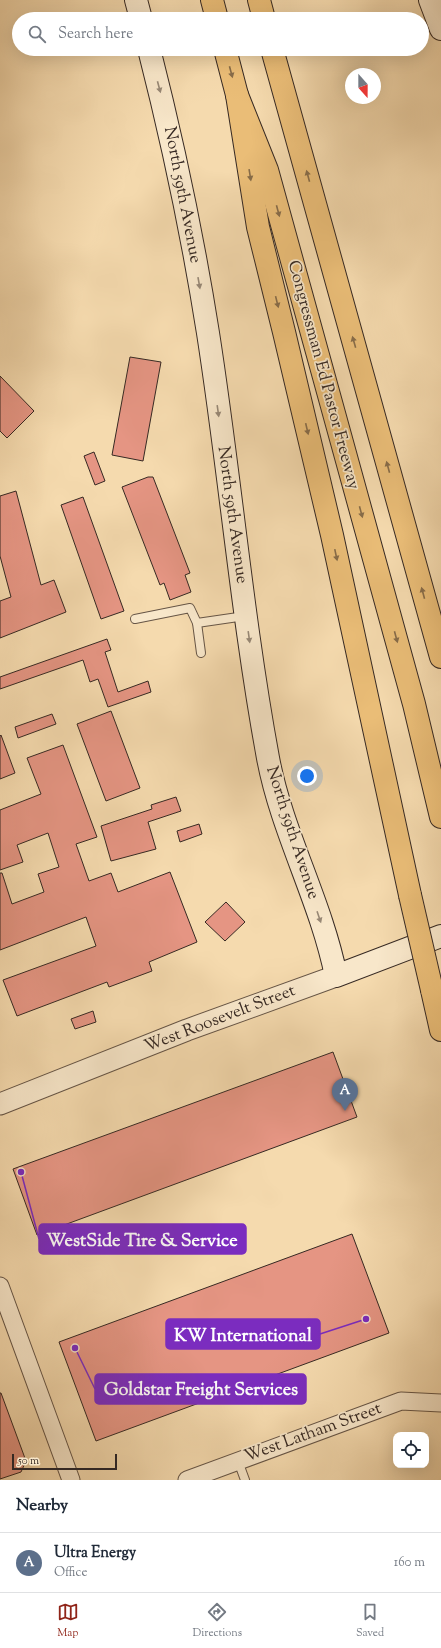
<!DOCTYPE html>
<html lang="en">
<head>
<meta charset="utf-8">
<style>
	body { margin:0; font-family:"Sorts Mill Goudy",serif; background:#f2f2f3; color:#1f2937 }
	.controls { position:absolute; right:12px; bottom:12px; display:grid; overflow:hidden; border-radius:8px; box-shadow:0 4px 16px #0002 }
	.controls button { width:36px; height:36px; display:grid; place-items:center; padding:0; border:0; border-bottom:1px solid #e0e1e3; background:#fff; color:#1f2937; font:20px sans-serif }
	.compass { position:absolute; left:345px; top:68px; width:36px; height:36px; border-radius:50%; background:#fff; box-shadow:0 4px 16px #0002; rotate:159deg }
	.scale { position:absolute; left:12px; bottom:10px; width:105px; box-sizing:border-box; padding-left:4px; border:2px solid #362923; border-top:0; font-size:11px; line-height:14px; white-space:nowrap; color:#362923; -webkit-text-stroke:3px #f8e7ca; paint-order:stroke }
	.you { position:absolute; left:307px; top:776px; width:14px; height:14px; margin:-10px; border:3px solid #fff; border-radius:50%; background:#1a73e8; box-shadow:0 0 0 6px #1a73e833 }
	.badge { display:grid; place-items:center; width:26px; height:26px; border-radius:50%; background:#8f2418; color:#fff; font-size:13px; font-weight:700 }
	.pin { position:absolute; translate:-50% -33px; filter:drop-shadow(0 1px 2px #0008) }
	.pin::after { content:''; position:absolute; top:21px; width:14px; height:12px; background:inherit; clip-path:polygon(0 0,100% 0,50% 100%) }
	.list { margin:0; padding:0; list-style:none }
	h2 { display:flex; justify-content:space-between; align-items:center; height:52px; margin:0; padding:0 16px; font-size:17px }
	h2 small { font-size:13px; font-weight:400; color:#747a83 }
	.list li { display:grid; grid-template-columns:26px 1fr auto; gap:12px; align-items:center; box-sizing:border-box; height:60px; padding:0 16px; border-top:1px solid #e0e1e3 }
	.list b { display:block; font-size:15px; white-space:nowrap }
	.list p { margin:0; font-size:13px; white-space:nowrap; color:#747a83 }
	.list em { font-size:13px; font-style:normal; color:#747a83 }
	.icon { flex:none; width:22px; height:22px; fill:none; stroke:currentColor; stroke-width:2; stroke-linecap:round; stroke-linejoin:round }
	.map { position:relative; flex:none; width:441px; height:1480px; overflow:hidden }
	.search { position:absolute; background:#fff; box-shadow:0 4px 16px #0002; left:12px; right:12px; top:12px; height:44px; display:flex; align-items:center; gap:10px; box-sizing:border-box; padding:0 14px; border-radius:22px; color:#747a83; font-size:15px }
	.sheet { height:112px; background:#fff }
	nav { display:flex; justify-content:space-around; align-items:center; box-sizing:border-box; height:56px; border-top:1px solid #e0e1e3; background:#fff; font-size:11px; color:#747a83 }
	nav a { display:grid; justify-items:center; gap:2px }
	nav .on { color:#8f2418 }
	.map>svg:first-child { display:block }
</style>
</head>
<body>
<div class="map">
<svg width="441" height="1480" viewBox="0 0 441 1480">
	<rect width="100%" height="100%" fill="#f5daae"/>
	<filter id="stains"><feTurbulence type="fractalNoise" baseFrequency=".005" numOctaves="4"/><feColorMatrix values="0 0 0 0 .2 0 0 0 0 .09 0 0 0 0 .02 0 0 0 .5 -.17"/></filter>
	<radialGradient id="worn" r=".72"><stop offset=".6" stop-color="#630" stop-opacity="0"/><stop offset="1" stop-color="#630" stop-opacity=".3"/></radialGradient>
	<g fill="#e59583" stroke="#362923">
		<polygon points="130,357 161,362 143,461 112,455"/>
		<polygon points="0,376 34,411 7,438 0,431"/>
		<polygon points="94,452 105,481 95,485 84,456"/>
		<polygon points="148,477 153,477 190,573 185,575 191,592 170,600 164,583 160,585 122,487"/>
		<polygon points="16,491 41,585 54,580 66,612 0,638 0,601 11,597 0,556 0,496"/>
		<polygon points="83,497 124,611 101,619 61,505"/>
		<polygon points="107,639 111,650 105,652 118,692 148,681 151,692 108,707 98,679 90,682 83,660 0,689 0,677"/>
		<polygon points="111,711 140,788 106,801 77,724"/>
		<polygon points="52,714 56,724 18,738 15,727"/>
		<polygon points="1,735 15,773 0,779 0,736"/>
		<polygon points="63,745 97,837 76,844 89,881 111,873 118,892 170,872 197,942 149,962 152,971 109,987 107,982 17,1016 3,980 96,946 86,917 0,950 0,873 2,873 12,904 44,892 38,874 59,867 48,833 17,845 23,862 0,870 0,810 41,794 27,758"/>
		<polygon points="176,797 181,811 148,822 156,849 111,861 101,826 152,809 151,805"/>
		<polygon points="199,824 202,834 180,842 177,831"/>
		<polygon points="226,902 245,922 225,941 205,922"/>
		<polygon points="93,1011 96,1022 75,1029 71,1019"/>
		<polygon points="333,1052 357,1117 37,1235 13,1169"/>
		<polygon points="352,1234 389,1333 96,1441 59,1342"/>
		<polygon points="0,1393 1,1393 26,1461 21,1472 0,1479"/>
	</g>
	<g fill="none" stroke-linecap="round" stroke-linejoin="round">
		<defs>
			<g id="service">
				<polyline points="135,619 190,608 197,623 245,616"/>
				<polyline points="197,623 201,653"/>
				<polyline points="238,1461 245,1480"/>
			</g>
			<g id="minor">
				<polyline points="0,1286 71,1480"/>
				<polyline points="187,1480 401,1401 441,1403"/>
			</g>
			<polyline id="tertiary" points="0,1104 187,1030 336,976"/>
			<g id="secondary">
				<polyline points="136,0 141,19"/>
				<polyline points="430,0 441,29"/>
				<path d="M149,49C173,143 193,238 208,333C230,474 242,617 268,758C282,833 321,901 336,976L441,936"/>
			</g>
			<g id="motorway">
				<polyline points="212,0 217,19"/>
				<polyline points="259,0 264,19"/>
				<polyline points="225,49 237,95 267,170 414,704 441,817"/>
				<polyline points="272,49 441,657"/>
				<polyline points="237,95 258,227 284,332 332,535 410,895"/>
				<polyline points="432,990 441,1030"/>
			</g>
		</defs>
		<use href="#service" stroke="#665546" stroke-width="10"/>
		<use href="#minor" stroke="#665546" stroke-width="19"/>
		<use href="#tertiary" stroke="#665546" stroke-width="23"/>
		<use href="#secondary" stroke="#362923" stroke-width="24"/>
		<use href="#motorway" stroke="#362923" stroke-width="24"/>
		<use href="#service" stroke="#f8e7ca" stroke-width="8"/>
		<use href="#minor" stroke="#f8e7ca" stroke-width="17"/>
		<use href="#tertiary" stroke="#f8e7ca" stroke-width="21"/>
		<use href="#secondary" stroke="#f8e7ca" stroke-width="22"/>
		<use href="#motorway" stroke="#eabd77" stroke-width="22"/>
		<defs>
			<polyline id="motorway-bridge" points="410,895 432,990"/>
		</defs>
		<use href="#motorway-bridge" stroke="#362923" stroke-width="24" stroke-linecap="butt"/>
		<use href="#motorway-bridge" stroke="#eabd77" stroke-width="22"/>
	</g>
	<defs><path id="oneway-solid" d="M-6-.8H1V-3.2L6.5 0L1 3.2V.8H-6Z"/></defs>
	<g fill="#876c49">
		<use href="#oneway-solid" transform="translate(231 72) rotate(75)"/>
		<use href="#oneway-solid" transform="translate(250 175) rotate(81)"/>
		<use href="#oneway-solid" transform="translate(308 176) rotate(-105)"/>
		<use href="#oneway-solid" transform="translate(278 211) rotate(75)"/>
		<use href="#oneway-solid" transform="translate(277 302) rotate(76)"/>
		<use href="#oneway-solid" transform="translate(354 342) rotate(-106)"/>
		<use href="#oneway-solid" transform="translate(307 429) rotate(77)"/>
		<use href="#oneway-solid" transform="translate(388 467) rotate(-105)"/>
		<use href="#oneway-solid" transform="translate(361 512) rotate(75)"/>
		<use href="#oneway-solid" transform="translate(336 555) rotate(78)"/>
		<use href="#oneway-solid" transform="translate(423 593) rotate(-105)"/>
		<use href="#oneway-solid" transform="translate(396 637) rotate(75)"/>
	</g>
	<g fill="#978876">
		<use href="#oneway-solid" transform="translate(159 87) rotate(75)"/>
		<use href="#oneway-solid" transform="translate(199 283) rotate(80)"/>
		<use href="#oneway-solid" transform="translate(218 411) rotate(82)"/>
		<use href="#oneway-solid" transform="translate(249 637) rotate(82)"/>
		<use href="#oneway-solid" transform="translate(319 917) rotate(71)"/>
	</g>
	<g text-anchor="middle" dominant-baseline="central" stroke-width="3.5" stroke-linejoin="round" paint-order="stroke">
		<g font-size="17" fill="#362923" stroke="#f8e7ca">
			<text transform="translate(182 195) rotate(79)">North 59th Avenue</text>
			<text transform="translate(323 375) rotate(75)">Congressman Ed Pastor Freeway</text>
			<text transform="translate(232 515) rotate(82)">North 59th Avenue</text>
			<text transform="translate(292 833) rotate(72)">North 59th Avenue</text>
			<text transform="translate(220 1019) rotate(-21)">West Roosevelt Street</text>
			<text transform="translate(313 1433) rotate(-20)">West Latham Street</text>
		</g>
	</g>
	<path fill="none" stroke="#7b2cbf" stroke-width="1.5" d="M21 1172L39 1239M366 1319L320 1334M75 1348L95 1389"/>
	<g fill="#7b2cbf" stroke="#f8e7ca" stroke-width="1.5">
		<circle cx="21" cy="1172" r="4"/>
		<circle cx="366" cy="1319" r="4"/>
		<circle cx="75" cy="1348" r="4"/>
	</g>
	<g fill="#7b2cbf" stroke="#7b2cbf" stroke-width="1.5">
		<rect x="39" y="1224" width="207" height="30" rx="4"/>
		<rect x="166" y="1319" width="154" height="30" rx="4"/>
		<rect x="95" y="1374" width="211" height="30" rx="4"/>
	</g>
	<g font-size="18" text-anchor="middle" font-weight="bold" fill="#fff">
		<text x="142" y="1246">WestSide Tire &amp; Service</text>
		<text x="243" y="1341">KW International</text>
		<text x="201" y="1395">Goldstar Freight Services</text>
	</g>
	<rect width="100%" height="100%" filter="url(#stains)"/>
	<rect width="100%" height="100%" fill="url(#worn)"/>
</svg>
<div class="controls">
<button><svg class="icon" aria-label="locate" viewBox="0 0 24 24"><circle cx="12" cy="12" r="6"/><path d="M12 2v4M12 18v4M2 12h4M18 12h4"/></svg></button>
</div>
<svg class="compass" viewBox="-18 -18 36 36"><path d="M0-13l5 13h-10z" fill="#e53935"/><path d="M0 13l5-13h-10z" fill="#747a83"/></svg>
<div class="scale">50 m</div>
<div class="you"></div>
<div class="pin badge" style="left:345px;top:1111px;background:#5c6f8a">A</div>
<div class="search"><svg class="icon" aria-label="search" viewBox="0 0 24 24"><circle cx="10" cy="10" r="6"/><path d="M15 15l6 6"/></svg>Search here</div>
</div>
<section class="sheet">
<h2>Nearby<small></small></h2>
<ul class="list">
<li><span class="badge" style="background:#5c6f8a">A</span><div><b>Ultra Energy</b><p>Office</p></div><em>160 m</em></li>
</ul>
</section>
<nav>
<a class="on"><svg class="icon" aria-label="map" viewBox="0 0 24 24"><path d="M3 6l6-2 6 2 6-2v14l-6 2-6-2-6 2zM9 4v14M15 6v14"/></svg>Map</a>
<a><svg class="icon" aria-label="directions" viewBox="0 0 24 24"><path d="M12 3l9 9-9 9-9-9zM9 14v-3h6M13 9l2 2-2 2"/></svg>Directions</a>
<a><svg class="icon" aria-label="saved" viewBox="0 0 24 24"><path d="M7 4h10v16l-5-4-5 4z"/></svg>Saved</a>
</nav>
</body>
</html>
